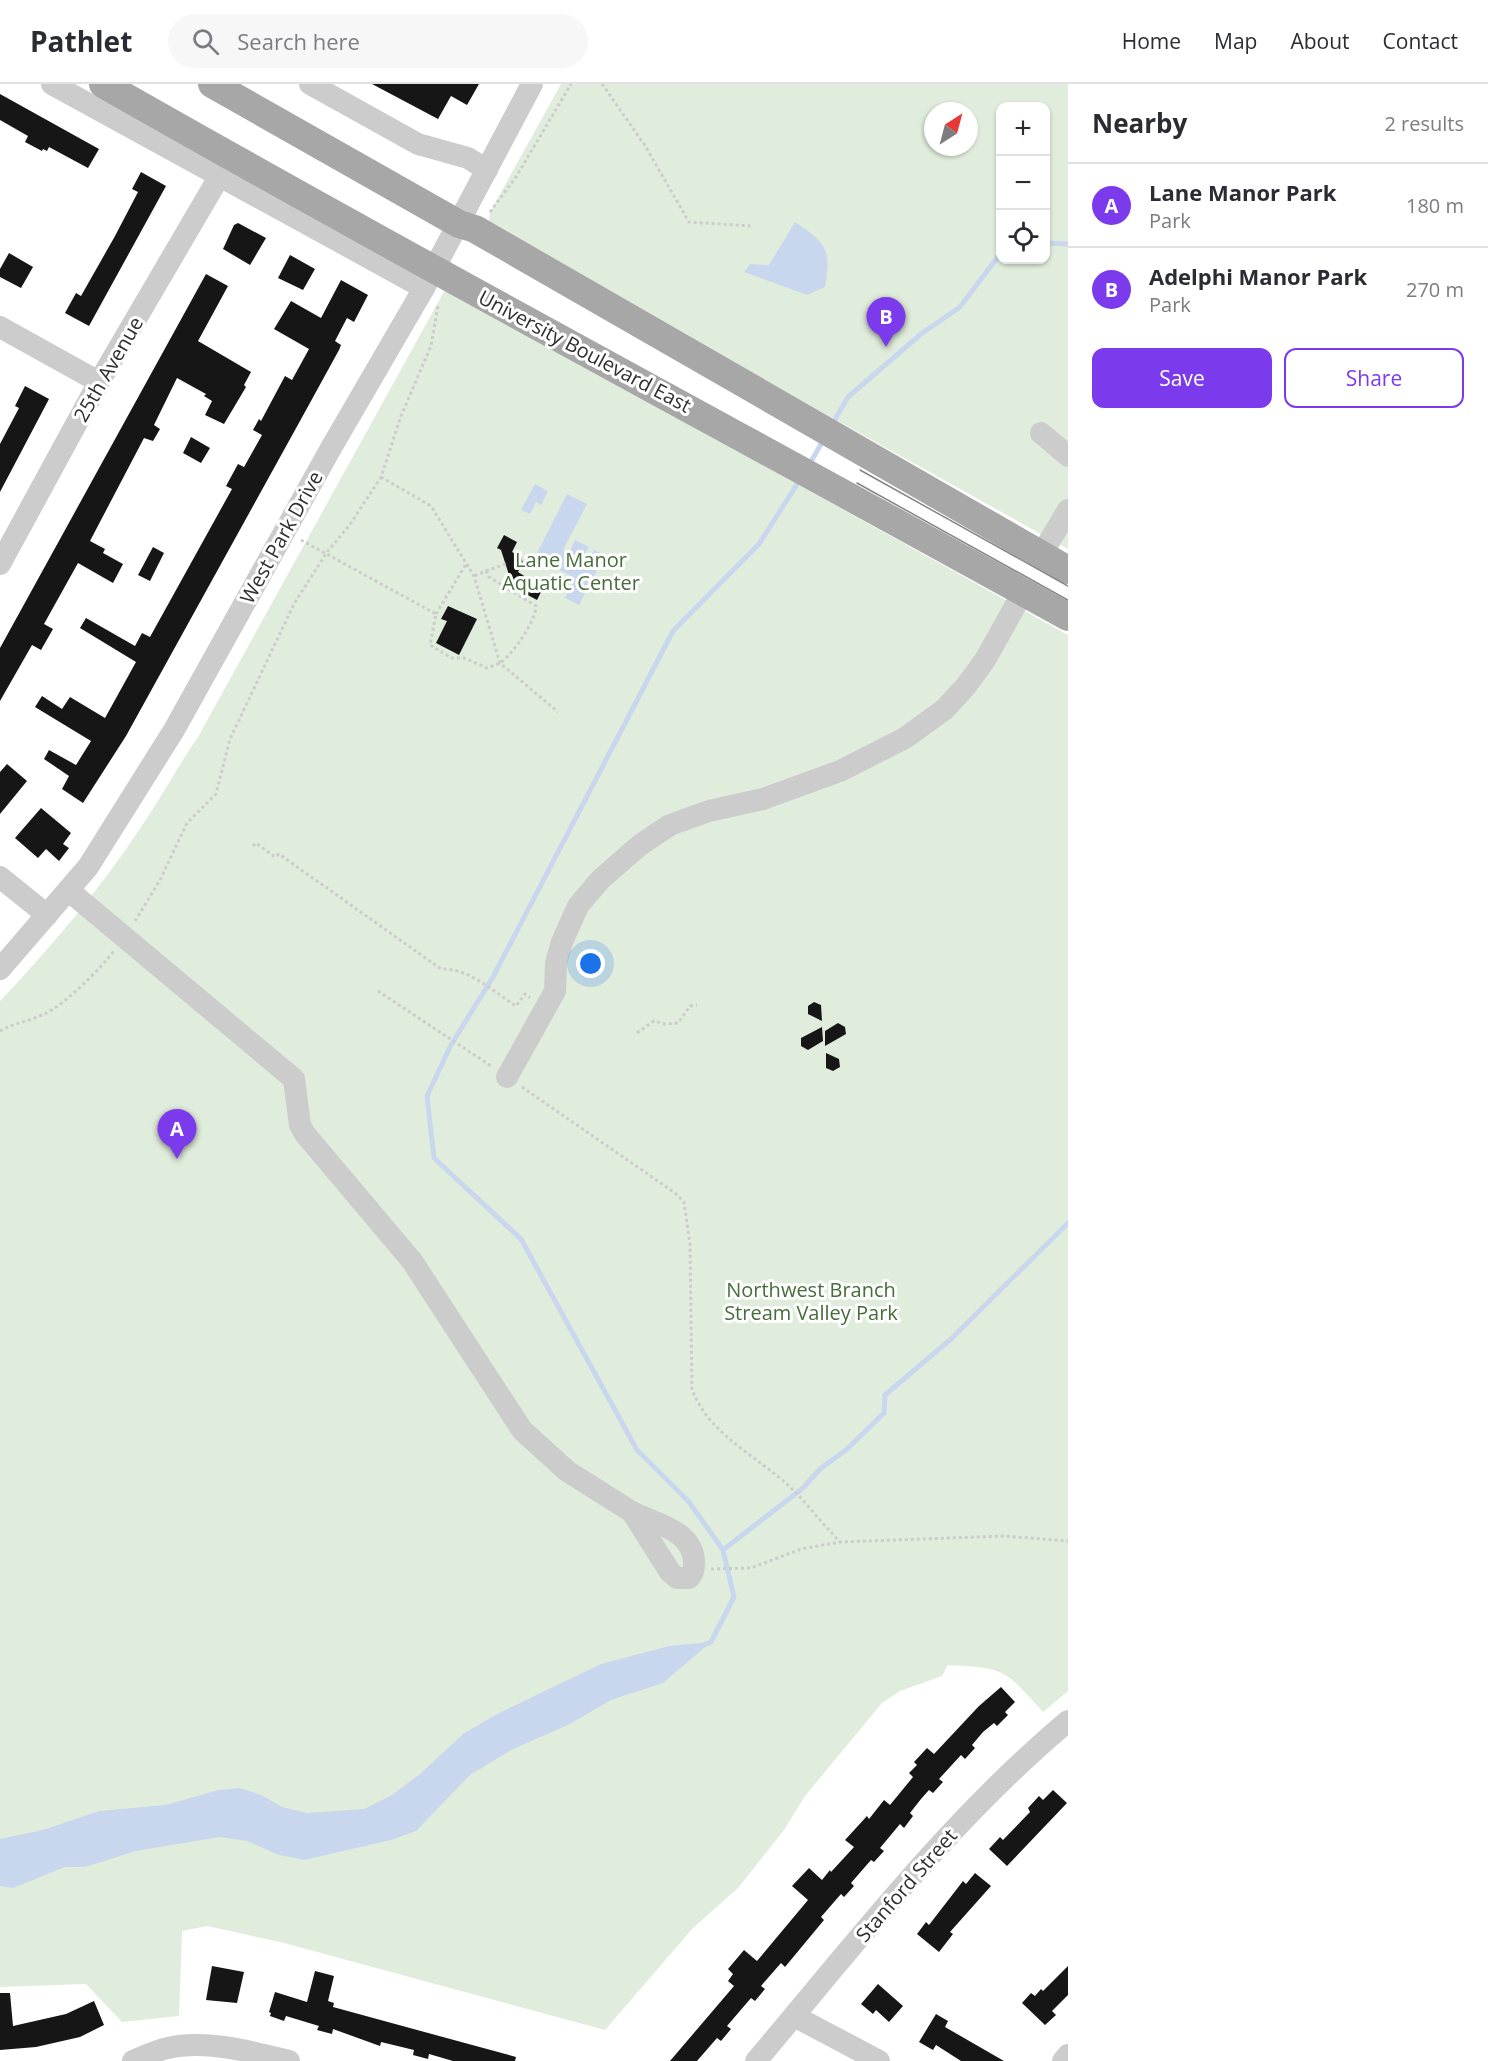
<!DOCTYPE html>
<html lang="en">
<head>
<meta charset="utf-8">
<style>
	body { margin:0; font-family:"Open Sans",sans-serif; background:#f7f7f7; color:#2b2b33 }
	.controls { position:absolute; right:18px; top:18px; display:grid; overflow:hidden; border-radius:12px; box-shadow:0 2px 4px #0004 }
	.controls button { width:54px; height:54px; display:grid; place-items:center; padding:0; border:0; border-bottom:2px solid #e1e1e2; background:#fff; color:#2b2b33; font:30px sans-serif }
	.compass { position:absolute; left:924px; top:18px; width:54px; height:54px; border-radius:50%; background:#fff; box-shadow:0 2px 4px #0004; rotate:36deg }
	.you { position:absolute; left:591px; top:880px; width:21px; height:21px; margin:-15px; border:4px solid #fff; border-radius:50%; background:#1a73e8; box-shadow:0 0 0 9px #1a73e833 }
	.badge { display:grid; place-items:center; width:39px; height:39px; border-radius:50%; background:#7c3aed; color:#fff; font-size:20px; font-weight:700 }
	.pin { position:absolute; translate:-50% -50px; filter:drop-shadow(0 2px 3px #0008) }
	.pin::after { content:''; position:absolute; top:32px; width:21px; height:18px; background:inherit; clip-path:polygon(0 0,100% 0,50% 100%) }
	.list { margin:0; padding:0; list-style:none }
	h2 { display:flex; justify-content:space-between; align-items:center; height:78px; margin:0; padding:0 24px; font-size:26px }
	h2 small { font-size:20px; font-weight:400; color:#7c7c81 }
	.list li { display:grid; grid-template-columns:39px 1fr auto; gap:18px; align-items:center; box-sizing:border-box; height:84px; padding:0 24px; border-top:2px solid #e1e1e2 }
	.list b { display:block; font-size:22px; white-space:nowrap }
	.list p { margin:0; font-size:20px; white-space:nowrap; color:#7c7c81 }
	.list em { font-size:20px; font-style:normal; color:#7c7c81 }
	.actions { display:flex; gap:12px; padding:18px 24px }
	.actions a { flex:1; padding:14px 0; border:2px solid #7c3aed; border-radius:12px; text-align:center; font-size:21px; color:#7c3aed }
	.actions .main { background:#7c3aed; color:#fff }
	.icon { flex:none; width:33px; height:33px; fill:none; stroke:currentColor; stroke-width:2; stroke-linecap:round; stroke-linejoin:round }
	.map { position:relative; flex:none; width:1068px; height:1977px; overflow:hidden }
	header { display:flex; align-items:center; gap:36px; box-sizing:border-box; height:84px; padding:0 30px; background:#fff; border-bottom:2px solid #e1e1e2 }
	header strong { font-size:28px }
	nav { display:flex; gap:33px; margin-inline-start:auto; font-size:21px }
	.search { width:420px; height:54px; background:#f7f7f7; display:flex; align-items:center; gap:15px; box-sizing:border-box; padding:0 21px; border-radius:33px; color:#7c7c81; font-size:22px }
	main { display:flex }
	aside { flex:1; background:#fff }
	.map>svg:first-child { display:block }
</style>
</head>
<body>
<header>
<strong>Pathlet</strong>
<div class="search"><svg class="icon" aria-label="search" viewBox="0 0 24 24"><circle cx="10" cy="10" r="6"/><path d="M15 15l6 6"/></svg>Search here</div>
<nav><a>Home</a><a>Map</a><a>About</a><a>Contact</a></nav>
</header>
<main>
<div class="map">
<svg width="1068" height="1977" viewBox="0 0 1068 1977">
	<rect width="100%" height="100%" fill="#fff"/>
	<g fill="#e1eddc" fill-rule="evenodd">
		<path d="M561,0H1068V465L760,294L489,137L490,128ZM1000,22H1046V176H1000ZM933,27H969V63H933Z"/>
		<path d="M446,204L1068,551V1607L1043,1628C1004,1585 1006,1584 948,1581L942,1592L900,1607L882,1619L805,1712L784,1746L738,1804L693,1844L605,1946L284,1859L207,1842L182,1847L179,1932L122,1938L86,1900L0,1903V917C51,863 98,808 139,746C160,716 177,683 198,653Z"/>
	</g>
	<g fill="#c8d6ee">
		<path d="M795,138C826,159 832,165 825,203L807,211L744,188L750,180L769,181Z"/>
		<polygon points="535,400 548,407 541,421 536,418 530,430 521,426"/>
		<polygon points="567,410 587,420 563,466 569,469 575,456 589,463 581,477 586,480 594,466 605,471 579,521 565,514 575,494 535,473"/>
		<polygon points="711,1558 663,1599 611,1616 570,1640 513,1665 470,1691 416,1747 391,1756 304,1776 279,1771 247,1757 220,1753 136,1767 85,1783 65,1783 13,1804 0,1802 0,1755 43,1746 99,1727 165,1721 219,1706 240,1704 261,1711 282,1723 307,1729 364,1725 392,1711 420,1690 463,1650 499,1629 601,1580 669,1562"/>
	</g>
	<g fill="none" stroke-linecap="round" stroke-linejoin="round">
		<g stroke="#c8d6ee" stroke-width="5">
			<polyline points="1046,159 1068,160"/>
			<polyline points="833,339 848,313 921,250 960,223 1000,170"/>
			<polyline points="809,381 824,355"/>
			<polyline points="723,1466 803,1404 820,1385 846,1366 884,1329 885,1311 951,1255 1068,1139"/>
			<polyline points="706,1560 711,1558 734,1513 723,1466 689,1418 637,1366 521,1155 434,1074 427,1012 451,961 493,893 673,547 759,460 801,394"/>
		</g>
	</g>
	<g fill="#161616">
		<polygon points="372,0 479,0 467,21 451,12 438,35"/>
		<polygon points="0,10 99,65 88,84 49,63 47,67 43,65 42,67 25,58 28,52 0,36"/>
		<polygon points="141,88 166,102 89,242 65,229 76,209 81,212 115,152 138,108 132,105"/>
		<polygon points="238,139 266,154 250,181 223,165 234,141"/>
		<polygon points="9,169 33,183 21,204 0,193 0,185"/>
		<polygon points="290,171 315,185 303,206 278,194"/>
		<polygon points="206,190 228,202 198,257 251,288 244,301 246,303 224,340 205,331 212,317 204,312 206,310 177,294 154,341 160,345 153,357 144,354 90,457 105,465 103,469 123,480 113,499 78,479 44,540 53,545 41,566 32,561 0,617 0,564"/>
		<polygon points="341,196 368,211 354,238 347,234 335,257 341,261 339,266 300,337 126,652 83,719 62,705 69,692 44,675 49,666 76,681 91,657 35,623 42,612 62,625 70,613 105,634 136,578 80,544 86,534 135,562 142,549 150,553 232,405 226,402 238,380 244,383 262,351 253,346 259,335 261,337 285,292 292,296 309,265 274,245 291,217 321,234"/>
		<polygon points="25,302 49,315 0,408 0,360 19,324 15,322"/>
		<polygon points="191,353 210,364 201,379 183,369"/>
		<polygon points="504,451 517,458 512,468 521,473 523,479 518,488 543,504 537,516 507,500 510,494 501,466 497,464"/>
		<polygon points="153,463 164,469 150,497 138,491"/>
		<polygon points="448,522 477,535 459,571 436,559 447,537 441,535"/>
		<polygon points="7,680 27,697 0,730 0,688"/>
		<polygon points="41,724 71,749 63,760 69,764 59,777 46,765 38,774 15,754"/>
		<polygon points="814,918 821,921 822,937 808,930 808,922"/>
		<polygon points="838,939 845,943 846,950 825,962 825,947"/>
		<polygon points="822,943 823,957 808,966 801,962 801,954"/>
		<polygon points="826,969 839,975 840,983 833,987 826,984"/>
		<polygon points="1001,1603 1015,1618 1005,1628 1008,1631 997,1642 994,1639 983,1648 972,1661 975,1664 965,1675 961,1671 939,1695 943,1698 933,1709 929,1706 921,1715 910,1729 913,1732 904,1744 900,1740 880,1764 884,1767 874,1778 871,1776 851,1799 854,1802 844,1813 841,1810 821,1833 824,1836 785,1883 781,1879 761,1902 765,1905 755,1917 751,1914 727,1942 731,1945 721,1957 717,1954 697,1977 670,1977 734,1902 728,1897 733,1890 728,1885 744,1866 757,1877 808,1816 792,1802 809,1784 822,1796 830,1786 831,1788 854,1763 845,1756 867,1732 869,1735 884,1716 890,1721 913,1693 909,1689 917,1681 914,1678 927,1664 934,1670 979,1622"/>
		<polygon points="1053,1706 1067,1719 1007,1782 989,1765 1000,1753 1003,1756 1030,1728 1028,1724 1039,1712 1043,1716"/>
		<polygon points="975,1789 991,1802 950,1848 953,1850 939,1868 917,1850 926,1838 929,1841 963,1797 966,1800"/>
		<polygon points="212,1882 244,1888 237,1919 206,1916"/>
		<polygon points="1068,1882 1068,1911 1052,1927 1056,1931 1045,1941 1022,1919 1031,1909 1035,1912 1041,1905 1043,1907"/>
		<polygon points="315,1887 334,1892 328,1917 334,1919 333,1923 516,1973 515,1977 453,1977 429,1970 428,1975 413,1971 414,1966 381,1958 380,1962 333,1945 332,1950 317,1946 319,1942 286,1932 284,1937 270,1932 271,1929 269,1928 275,1908 307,1918"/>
		<polygon points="878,1900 903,1922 889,1938 876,1926 873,1930 861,1920"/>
		<polygon points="0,1909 10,1909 13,1942 66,1930 94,1917 104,1941 80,1953 36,1963 0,1966"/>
		<polygon points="936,1930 948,1937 945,1943 1004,1977 961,1977 936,1961 933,1966 919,1958"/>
	</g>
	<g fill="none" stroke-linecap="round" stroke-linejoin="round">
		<g stroke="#ccc" stroke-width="3" stroke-dasharray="3 3" stroke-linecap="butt">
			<polyline points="602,0 644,60 689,138 751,142"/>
			<polyline points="490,128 516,93 571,0"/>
			<polyline points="381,393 431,422 474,492 500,579 558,628"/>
			<path d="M301,456L436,530L430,561L452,574H464L487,584C491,582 497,581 500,579C513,570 536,537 536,522L489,493L486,487L474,492"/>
			<polyline points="486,487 506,480"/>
			<polyline points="436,530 466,480"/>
			<path d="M253,762L256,759L275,773L279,770L441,885C469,884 494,908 516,922L525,910L530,914"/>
			<polyline points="135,837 160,796 187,739 216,710 230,655 294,520 327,468 349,442 381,393 401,332 431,262 438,221"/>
			<polyline points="378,907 491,982"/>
			<path d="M0,947C14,939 30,937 44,930C65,921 100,885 114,867"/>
			<polyline points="637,949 654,937 665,940 678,939 690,922 697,921"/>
			<path d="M522,1003L675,1109L684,1118L690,1160L692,1305C709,1354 767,1376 800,1413C813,1428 826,1443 840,1458"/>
			<polyline points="711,1485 751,1484 801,1465 840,1458 1004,1452 1068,1457"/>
		</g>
		<g stroke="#ccc" stroke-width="22">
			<polyline points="52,0 424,204"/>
			<polyline points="310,0 418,60 468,74 487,86"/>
			<polyline points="0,243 99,298"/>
			<polyline points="1041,349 1068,372"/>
			<polyline points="1041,471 1068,426"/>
			<polyline points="0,480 99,298 219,93"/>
			<polyline points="0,793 47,831"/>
			<path d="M68,806L294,995L300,1041L305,1050L412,1177L522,1346L567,1387L632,1428L670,1488L677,1494H689C694,1489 694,1484 694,1477C692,1446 656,1440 632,1428"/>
			<polyline points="0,885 88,783 174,646 331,364 424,204 532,0"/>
			<polyline points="507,993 555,907 556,879 562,858 578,822 600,796 640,761 670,741 709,727 763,715 840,687 905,654 945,625 966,602 985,576 1023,508"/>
			<polyline points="794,1932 879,1977"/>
			<path d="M133,1977C145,1972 157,1966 168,1964C206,1955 252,1968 289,1977"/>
			<path d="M756,1977C855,1860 950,1736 1068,1637"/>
			<polyline points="1063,1977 1068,1971"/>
		</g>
		<g stroke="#a7a7a7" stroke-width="28">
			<path d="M103,0C422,182 747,355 1068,533"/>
			<polyline points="212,0 459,140 475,145 1068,486"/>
		</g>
		<g stroke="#848484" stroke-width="1.5">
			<polyline points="860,386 1068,502"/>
			<polyline points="857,399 1068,516"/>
		</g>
	</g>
	<g text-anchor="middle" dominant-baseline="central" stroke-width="6" stroke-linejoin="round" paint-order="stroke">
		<g font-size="20" fill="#2f2f2f" stroke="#fff">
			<text transform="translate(585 267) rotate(28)">University Boulevard East</text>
			<text transform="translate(108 285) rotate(-60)">25th Avenue</text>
			<text transform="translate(281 453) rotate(-61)">West Park Drive</text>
			<text transform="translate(906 1801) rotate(-49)">Stanford Street</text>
		</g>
		<g font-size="20" fill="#466d3a" stroke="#fff">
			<text x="571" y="475">Lane Manor<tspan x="571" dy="23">Aquatic Center</tspan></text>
			<text x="811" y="1205">Northwest Branch<tspan x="811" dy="23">Stream Valley Park</tspan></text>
		</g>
	</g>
</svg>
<div class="controls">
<button>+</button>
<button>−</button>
<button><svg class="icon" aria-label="locate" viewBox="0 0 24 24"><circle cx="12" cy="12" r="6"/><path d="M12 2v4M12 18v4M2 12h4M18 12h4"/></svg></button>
</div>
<svg class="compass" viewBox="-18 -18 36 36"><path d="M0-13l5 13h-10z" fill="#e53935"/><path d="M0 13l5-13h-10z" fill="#7c7c81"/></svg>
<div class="you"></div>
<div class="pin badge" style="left:177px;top:1075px">A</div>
<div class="pin badge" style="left:886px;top:263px">B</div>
</div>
<aside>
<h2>Nearby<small>2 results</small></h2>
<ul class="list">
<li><span class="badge">A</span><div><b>Lane Manor Park</b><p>Park</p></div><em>180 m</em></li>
<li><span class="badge">B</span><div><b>Adelphi Manor Park</b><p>Park</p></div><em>270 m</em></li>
</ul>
<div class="actions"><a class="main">Save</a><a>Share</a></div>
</aside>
</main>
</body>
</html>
